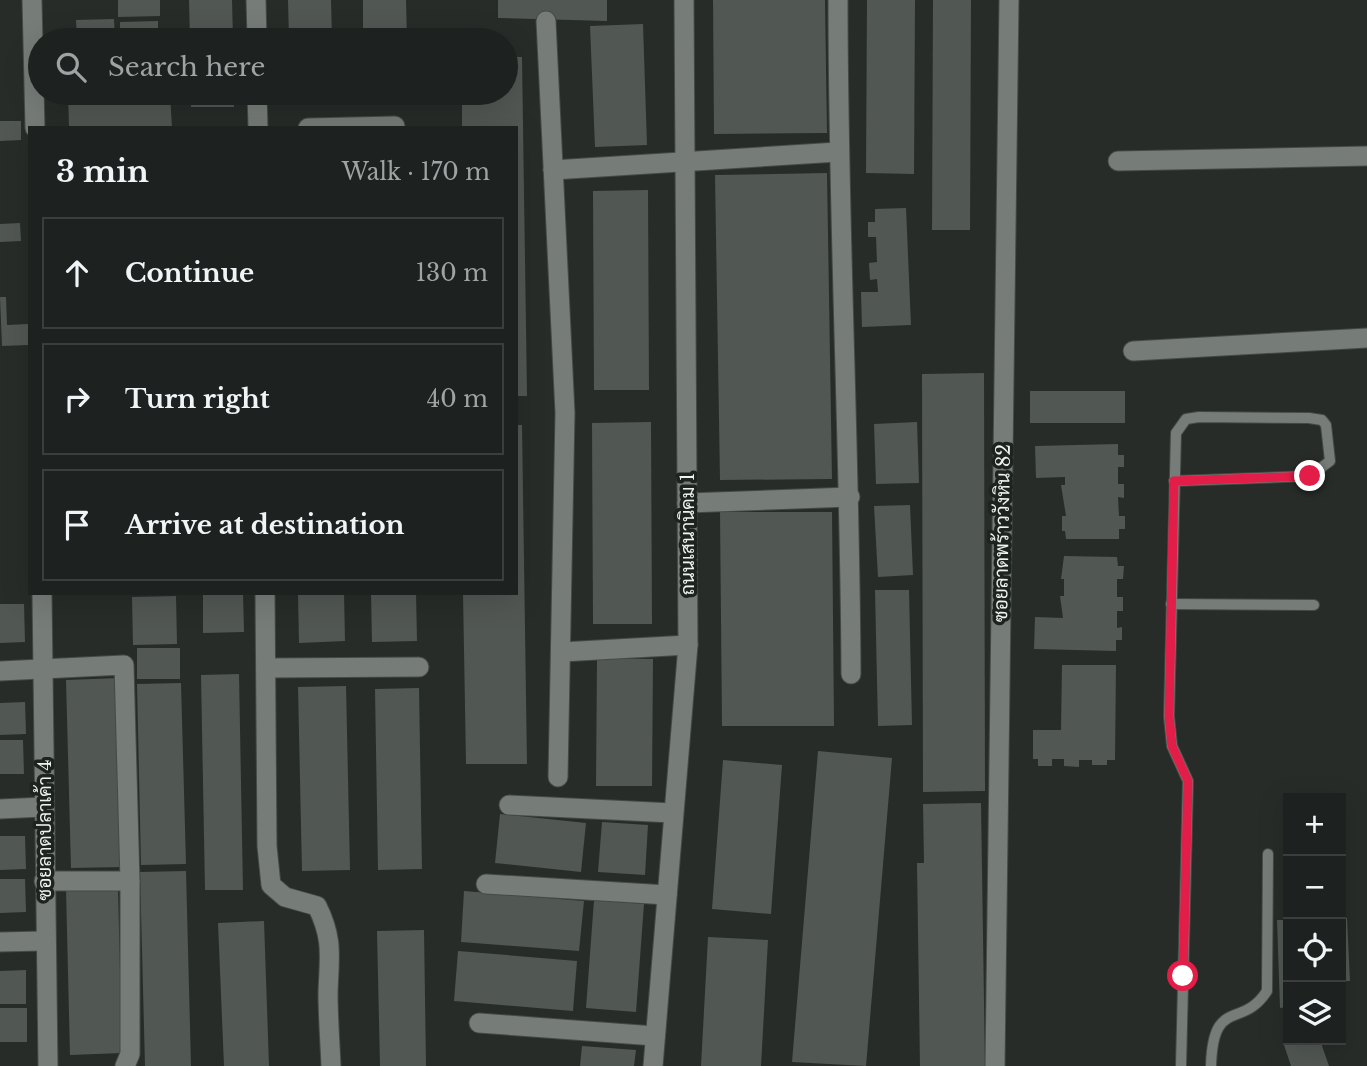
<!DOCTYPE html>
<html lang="en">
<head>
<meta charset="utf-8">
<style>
	body { margin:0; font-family:"Libre Baskerville",Sarabun,serif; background:#2a2e2c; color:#f1f3f6 }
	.controls { position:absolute; right:21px; bottom:21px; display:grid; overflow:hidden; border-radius:0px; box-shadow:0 7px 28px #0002 }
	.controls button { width:63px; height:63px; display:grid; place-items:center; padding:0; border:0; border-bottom:2px solid #3b3e3d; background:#1d211f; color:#f1f3f6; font:35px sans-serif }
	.stop { position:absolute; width:21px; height:21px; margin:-16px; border:5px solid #e11d48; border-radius:50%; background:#fff }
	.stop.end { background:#e11d48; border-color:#fff; box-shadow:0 2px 7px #0008 }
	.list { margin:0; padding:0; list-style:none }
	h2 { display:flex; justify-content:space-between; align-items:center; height:91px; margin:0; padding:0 28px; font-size:30px }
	h2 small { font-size:23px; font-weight:400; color:#a0a3a4 }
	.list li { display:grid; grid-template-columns:46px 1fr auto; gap:21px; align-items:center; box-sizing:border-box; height:112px; margin:0 14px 14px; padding:0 14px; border:2px solid #3b3e3d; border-radius:0px }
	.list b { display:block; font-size:26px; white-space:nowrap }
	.list em { font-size:23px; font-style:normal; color:#a0a3a4 }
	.icon { flex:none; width:38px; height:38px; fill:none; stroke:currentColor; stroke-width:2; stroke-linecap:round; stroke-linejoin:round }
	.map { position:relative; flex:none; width:1367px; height:1066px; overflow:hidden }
	.search { position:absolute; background:#1d211f; box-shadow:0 7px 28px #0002; left:28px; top:28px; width:490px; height:77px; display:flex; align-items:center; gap:18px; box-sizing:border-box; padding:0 24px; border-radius:38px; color:#a0a3a4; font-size:26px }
	.panel { position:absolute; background:#1d211f; box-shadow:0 7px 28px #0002; left:28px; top:126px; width:490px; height:469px; border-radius:0px }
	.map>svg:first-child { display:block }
</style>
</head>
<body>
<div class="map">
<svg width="1367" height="1066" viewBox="0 0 1367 1066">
	<rect width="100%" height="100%" fill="#272c29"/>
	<g fill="#515753">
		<polygon points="118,0 160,0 160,16 118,17"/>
		<polygon points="189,0 232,0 233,40 190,40"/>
		<polygon points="288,0 331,0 332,40 289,40"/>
		<polygon points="363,0 406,0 407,40 363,40"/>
		<polygon points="498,0 607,0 607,21 498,18"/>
		<polygon points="713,0 825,0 827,133 714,134"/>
		<polygon points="867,0 915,0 914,174 866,173"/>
		<polygon points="933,0 971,0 970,230 932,230"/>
		<polygon points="114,19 115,40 77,40 76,20"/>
		<polygon points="158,21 158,38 120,39 120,22"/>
		<polygon points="643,24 647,145 595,147 590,26"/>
		<polygon points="506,57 522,57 527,396 516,396 516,128 462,128 462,93 506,93"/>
		<polygon points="68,93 170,93 172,128 69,128"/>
		<rect x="191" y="93" width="43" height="14"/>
		<polygon points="290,93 333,93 333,103 290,104"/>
		<polygon points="364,93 408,93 408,103 365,104"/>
		<polygon points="0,121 21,121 21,140 0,141"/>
		<polygon points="827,173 832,479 720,480 715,175"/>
		<polygon points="648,190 649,390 594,390 593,191"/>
		<polygon points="906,208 911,325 862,327 861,292 878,292 877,279 870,280 869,263 877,262 876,237 868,237 868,222 875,222 875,209"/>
		<polygon points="20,223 21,241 0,242 0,224"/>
		<polygon points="0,297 6,297 7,325 28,324 28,345 2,346"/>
		<polygon points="984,373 985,791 923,792 922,374"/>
		<rect x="1030" y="391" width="95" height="32"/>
		<polygon points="651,422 652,624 593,624 592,423"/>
		<polygon points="917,422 919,483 876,484 874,424"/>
		<polygon points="516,425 522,425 527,764 466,764 463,593 516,593"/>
		<polygon points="1118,444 1118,455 1124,455 1124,467 1118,467 1118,484 1124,484 1124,498 1118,497 1119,516 1125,516 1125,529 1119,529 1119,539 1066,539 1065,531 1062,531 1062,516 1066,516 1061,485 1065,485 1065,477 1036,478 1035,446"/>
		<polygon points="910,505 913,575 878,577 874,506"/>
		<polygon points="720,512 832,512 834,726 722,726"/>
		<polygon points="1064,556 1117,557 1118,566 1124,566 1123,579 1117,579 1117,597 1123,597 1123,611 1117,611 1117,628 1122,627 1122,640 1116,640 1116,651 1034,649 1035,617 1063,618 1060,596 1064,596 1064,579 1061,579"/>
		<polygon points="875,590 909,590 912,725 878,726"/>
		<polygon points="203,593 243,593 244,632 203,633"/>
		<polygon points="298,593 344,593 345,641 299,643"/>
		<polygon points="371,593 416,593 417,641 372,642"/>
		<polygon points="176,596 177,644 133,645 132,597"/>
		<polygon points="0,604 24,604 25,642 0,643"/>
		<rect x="137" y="648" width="43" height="31"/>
		<polygon points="597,658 653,659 652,786 596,786"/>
		<polygon points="1062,665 1116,665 1115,760 1107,760 1107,765 1092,765 1092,760 1079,760 1079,767 1064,766 1064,759 1052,759 1052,766 1038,766 1038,759 1033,759 1033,730 1061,730"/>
		<polygon points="239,674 243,890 205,890 201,675"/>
		<polygon points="119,678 124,867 71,868 66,680"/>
		<polygon points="181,683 186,864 141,865 137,684"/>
		<polygon points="346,686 350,870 302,871 298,687"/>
		<polygon points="419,688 422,869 378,870 375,689"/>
		<polygon points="25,702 26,734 0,735 0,703"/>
		<polygon points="0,740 23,740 24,774 0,774"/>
		<polygon points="818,751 892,758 866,1066 792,1062"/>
		<polygon points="723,760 782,765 771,914 712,909"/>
		<polygon points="981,803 985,1066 920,1066 917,863 924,863 923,804"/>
		<polygon points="500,814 586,823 581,872 495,863"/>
		<polygon points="602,822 648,825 645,875 598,872"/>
		<polygon points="0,836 25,836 26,869 0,870"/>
		<polygon points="186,871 191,1066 145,1066 140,872"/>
		<polygon points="0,879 25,879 26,912 0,913"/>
		<polygon points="118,888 122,1053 70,1055 66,889"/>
		<polygon points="464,891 584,901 579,951 461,942"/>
		<polygon points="594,900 644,904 636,1012 586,1008"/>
		<polygon points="1341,918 1347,918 1350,981 1341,981"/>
		<polygon points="1277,920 1288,920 1288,1007 1280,1008"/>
		<polygon points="264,921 269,1066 224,1066 218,923"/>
		<polygon points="424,930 426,1066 380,1066 377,931"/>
		<polygon points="708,937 768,940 761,1066 701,1066"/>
		<polygon points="458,951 577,961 573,1011 454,1001"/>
		<polygon points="26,970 26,1004 0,1004 0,971"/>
		<rect x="0" y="1008" width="27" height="34"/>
		<polygon points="1290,1040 1320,1040 1329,1066 1291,1066 1283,1042"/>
		<polygon points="582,1046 636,1050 634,1066 580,1066"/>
	</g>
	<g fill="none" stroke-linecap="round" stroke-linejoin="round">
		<defs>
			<g id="service">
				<polyline points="1174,481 1310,476 1330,461 1326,425 1322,420 1309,418 1199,417 1186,419 1176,433 1169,716 1172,746 1188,781 1181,1066"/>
				<polyline points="1171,604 1314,605"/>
				<path d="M1211,1066C1213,996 1242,1030 1267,991L1268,854"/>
			</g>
			<g id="minor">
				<polyline points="32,0 35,128"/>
				<polyline points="256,0 257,40"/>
				<path d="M838,0C838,225 850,449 851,674"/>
				<polyline points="546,21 565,413 558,777"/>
				<polyline points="257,93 258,128"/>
				<polyline points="308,128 395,126"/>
				<polyline points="1118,161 1367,156"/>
				<polyline points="553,170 838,152"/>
				<polyline points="1133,351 1367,338"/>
				<polyline points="687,503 850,497"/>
				<polyline points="42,593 48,1066"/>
				<path d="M265,593L267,846L271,885L285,897L317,906C334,940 329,958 328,993C328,1017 330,1042 331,1066"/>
				<polyline points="561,652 688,645"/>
				<polyline points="266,668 419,667"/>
				<polyline points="0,671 124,665 130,881"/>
				<polyline points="509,805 673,813"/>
				<polyline points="0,809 43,807"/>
				<polyline points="44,881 130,881 130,1054 125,1066"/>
				<polyline points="486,884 667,895"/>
				<polyline points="0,942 44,941"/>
				<polyline points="479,1023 655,1036"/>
				<polyline points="995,1066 1009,0"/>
			</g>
			<polyline id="tertiary" points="653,1066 688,645 684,0"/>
		</defs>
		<use href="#service" stroke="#454a47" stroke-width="12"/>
		<use href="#minor" stroke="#454a47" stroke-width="21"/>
		<use href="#tertiary" stroke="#454a47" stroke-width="21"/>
		<use href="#service" stroke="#767d79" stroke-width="10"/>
		<use href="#minor" stroke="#767d79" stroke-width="19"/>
		<use href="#tertiary" stroke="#767d79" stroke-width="19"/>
	</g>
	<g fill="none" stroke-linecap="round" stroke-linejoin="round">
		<polyline stroke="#e11d48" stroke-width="9" points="1183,976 1188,781 1172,746 1169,716 1174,481 1310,476"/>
	</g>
	<g text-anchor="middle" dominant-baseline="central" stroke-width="7" stroke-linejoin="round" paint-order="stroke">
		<g font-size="19" fill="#eef2f0" stroke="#1d231f">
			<text transform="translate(1002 533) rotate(-89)">ซอยลาดพร้าววังหิน 82</text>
			<text transform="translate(687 534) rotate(-90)">ถนนเสนานิคม 1</text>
			<text transform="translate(44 830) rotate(-90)">ซอยลาดปลาเค้า 4</text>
		</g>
	</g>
</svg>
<div class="controls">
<button>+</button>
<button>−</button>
<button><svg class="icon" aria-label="locate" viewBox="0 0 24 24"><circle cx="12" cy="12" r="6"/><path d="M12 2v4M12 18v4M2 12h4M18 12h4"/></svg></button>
<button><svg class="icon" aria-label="layers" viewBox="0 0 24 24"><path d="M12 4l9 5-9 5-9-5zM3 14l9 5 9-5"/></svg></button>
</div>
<div class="stop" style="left:1183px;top:976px"></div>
<div class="stop end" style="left:1310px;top:476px"></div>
<div class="search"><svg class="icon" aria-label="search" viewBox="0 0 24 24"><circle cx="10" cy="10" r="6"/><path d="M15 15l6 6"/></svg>Search here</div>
<section class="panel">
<h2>3 min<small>Walk · 170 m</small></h2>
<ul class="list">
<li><svg class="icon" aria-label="ahead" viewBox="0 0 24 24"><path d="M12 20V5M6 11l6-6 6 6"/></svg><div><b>Continue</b></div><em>130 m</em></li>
<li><svg class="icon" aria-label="right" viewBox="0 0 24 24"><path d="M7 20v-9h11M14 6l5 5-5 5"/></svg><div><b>Turn right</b></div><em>40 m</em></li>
<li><svg class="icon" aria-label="arrive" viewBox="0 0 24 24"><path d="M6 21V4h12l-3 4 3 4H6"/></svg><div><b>Arrive at destination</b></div></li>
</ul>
</section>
</div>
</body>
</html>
